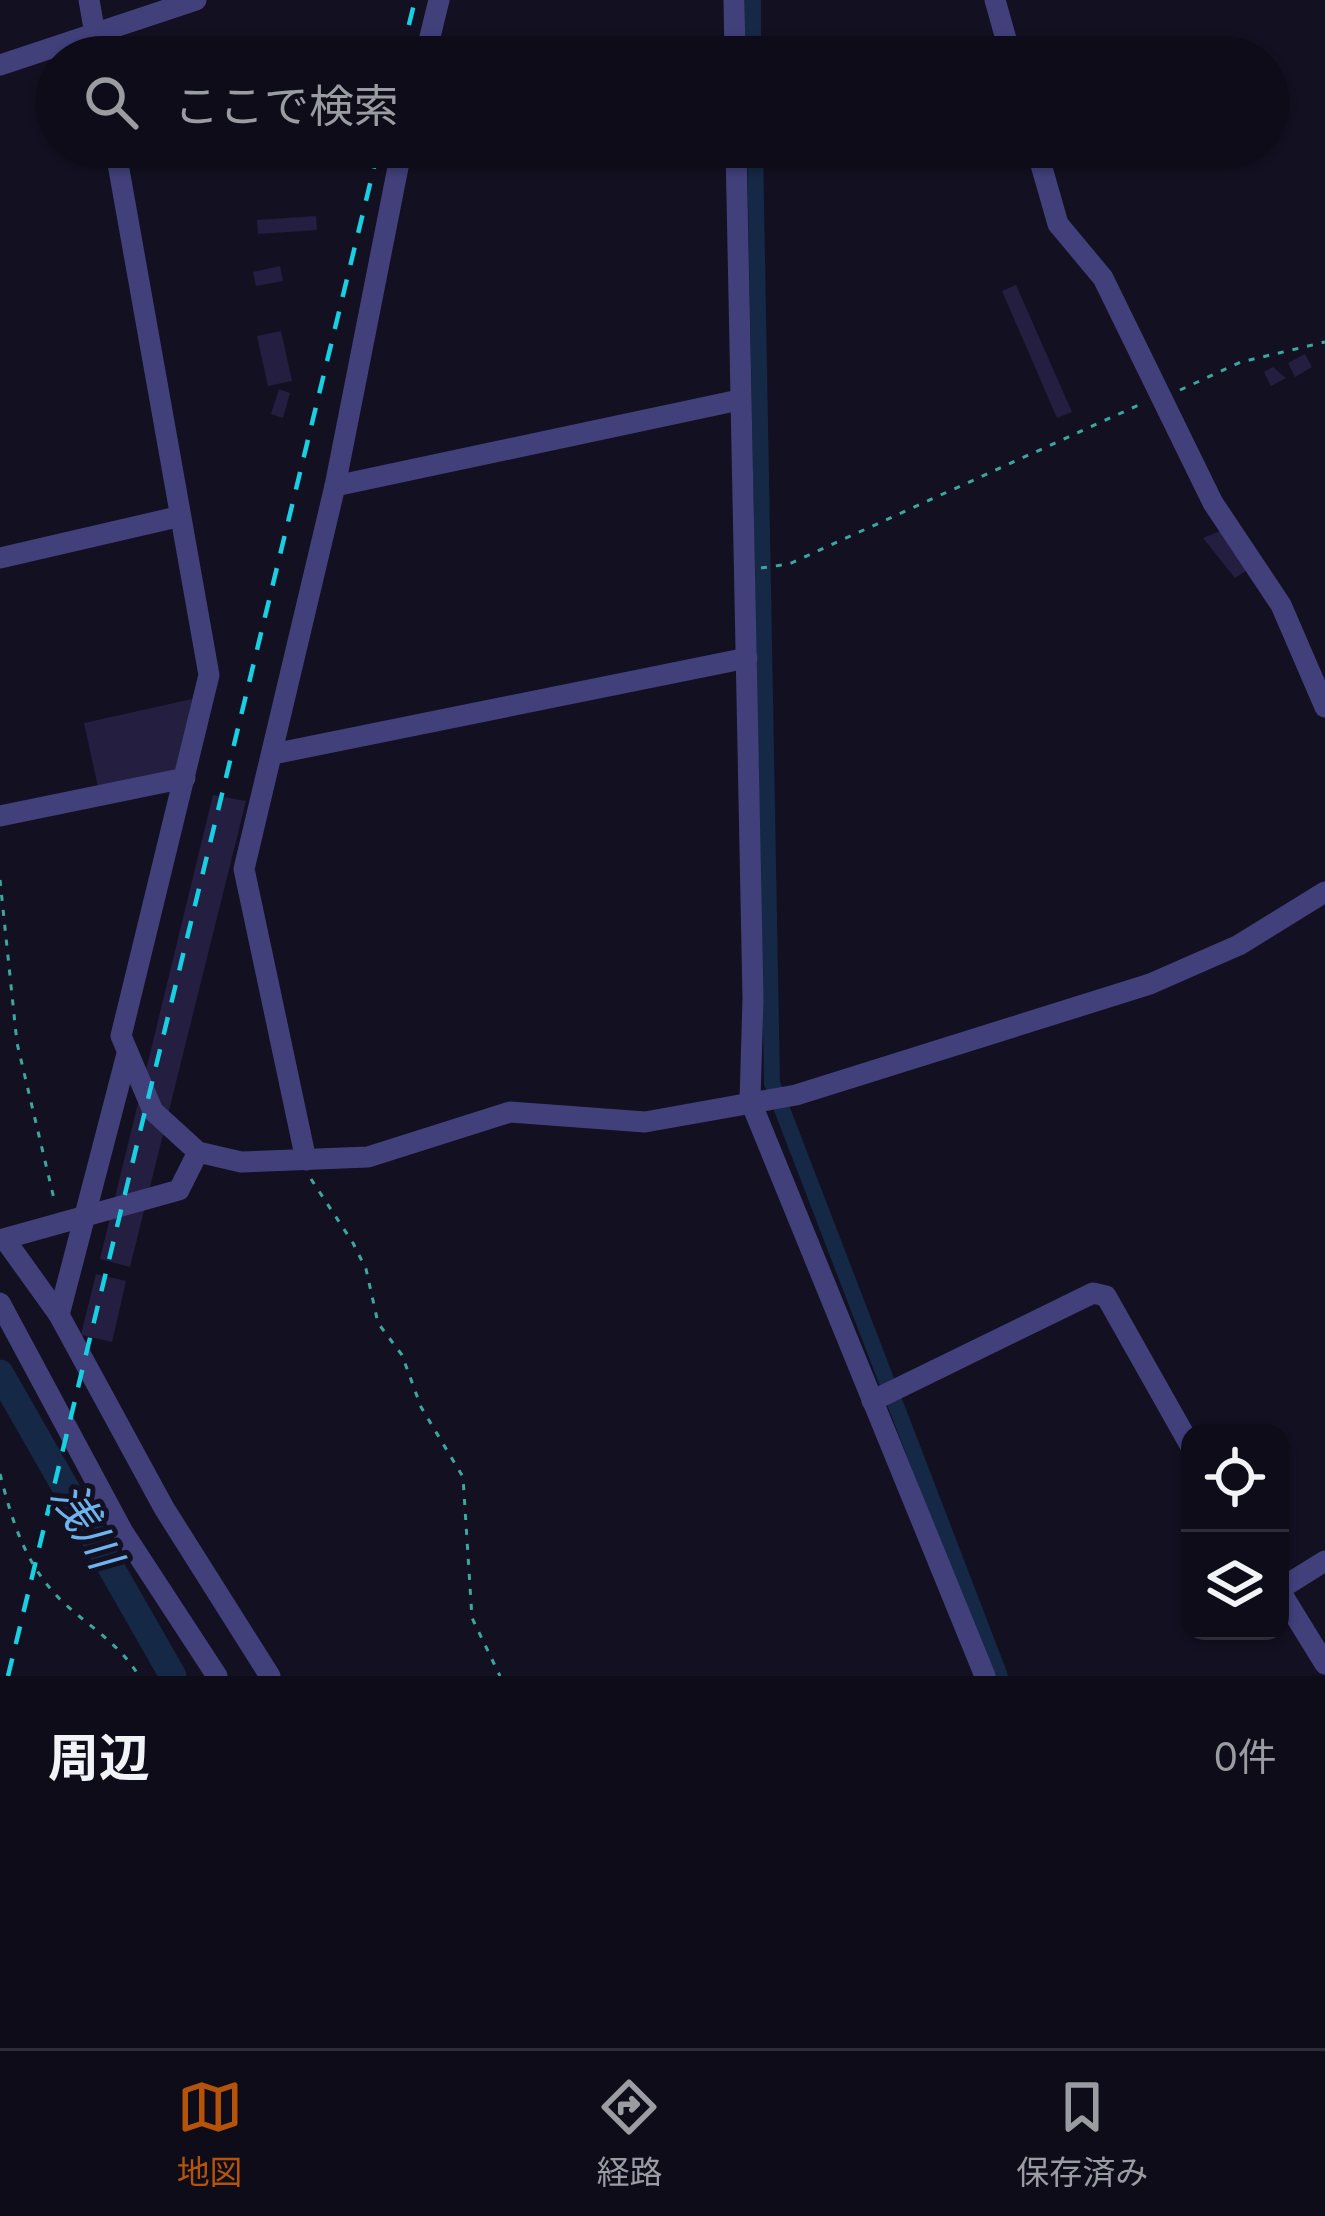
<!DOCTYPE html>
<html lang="ja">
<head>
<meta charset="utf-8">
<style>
	body { margin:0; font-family:Inter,"Noto Sans JP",sans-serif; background:#1c1a26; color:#f1f3f6 }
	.controls { position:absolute; right:36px; bottom:36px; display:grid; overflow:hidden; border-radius:24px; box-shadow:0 3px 9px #0004 }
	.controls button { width:108px; height:108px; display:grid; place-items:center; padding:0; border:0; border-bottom:3px solid #2e2c38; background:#0e0c19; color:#f1f3f6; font:60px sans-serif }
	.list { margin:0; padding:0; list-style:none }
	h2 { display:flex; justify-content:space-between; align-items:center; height:156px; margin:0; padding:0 48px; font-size:51px }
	h2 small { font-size:39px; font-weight:400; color:#9b9ba2 }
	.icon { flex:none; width:66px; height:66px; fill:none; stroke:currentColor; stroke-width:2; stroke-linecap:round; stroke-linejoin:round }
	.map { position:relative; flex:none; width:1325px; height:1676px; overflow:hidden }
	.search { position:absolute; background:#0e0c19; box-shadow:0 3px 9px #0004; left:36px; right:36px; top:36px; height:132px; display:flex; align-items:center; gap:30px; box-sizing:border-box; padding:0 42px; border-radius:66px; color:#9b9ba2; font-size:45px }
	.sheet { height:372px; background:#0e0c19 }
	nav { display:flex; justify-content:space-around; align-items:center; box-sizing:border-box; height:168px; border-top:3px solid #2e2c38; background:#0e0c19; font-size:33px; color:#9b9ba2 }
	nav a { display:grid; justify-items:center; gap:6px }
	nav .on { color:#b45309 }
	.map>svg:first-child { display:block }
</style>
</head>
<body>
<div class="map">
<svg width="1325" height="1676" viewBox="0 0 1325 1676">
	<rect width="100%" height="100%" fill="#131021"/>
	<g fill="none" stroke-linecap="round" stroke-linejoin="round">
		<g stroke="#152846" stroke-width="16">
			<polyline points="753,0 753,57"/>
			<polyline points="755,147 772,1083 1000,1676"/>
		</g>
		<polyline stroke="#152846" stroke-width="27" points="0,1373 173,1676"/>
	</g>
	<g fill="#241e40">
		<polygon points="227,36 231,57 212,57 209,40"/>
		<polygon points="316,216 317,230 258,234 257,220"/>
		<polygon points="280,266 283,281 256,286 253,272"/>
		<polygon points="1016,285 1072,412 1057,418 1002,291"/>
		<polygon points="281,331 292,381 268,386 257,336"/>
		<polygon points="1305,354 1312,367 1295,377 1288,363"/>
		<polygon points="1273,367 1286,378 1271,386 1264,372"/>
		<polygon points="279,389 290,393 283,418 271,414"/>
		<polygon points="1225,529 1249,569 1235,578 1203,538"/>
		<polygon points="192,699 179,769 98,787 84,723"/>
		<polygon points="213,795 246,801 130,1267 100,1259"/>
		<polygon points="96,1274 126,1281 112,1342 81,1335"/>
	</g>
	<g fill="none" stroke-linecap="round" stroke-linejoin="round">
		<g stroke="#3ba79f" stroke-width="3" stroke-dasharray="6 9" stroke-linecap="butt">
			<polyline points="1180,390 1241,362 1325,342"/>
			<polyline points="761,568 789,564 1143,403"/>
			<polyline points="0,880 17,1043 55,1203"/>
			<polyline points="311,1179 353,1243 366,1269 378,1323 402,1355 421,1407 463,1477 472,1618 500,1676"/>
			<path d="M0,1474C13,1524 26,1568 66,1605C93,1629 120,1645 139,1676"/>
		</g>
		<g stroke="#41407b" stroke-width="21">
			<polyline points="89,0 99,57"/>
			<polyline points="734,0 735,57"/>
			<polyline points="995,0 1011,57"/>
			<polyline points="425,57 439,0"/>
			<polyline points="0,65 196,0"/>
			<polyline points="115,147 209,675 121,1036 153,1111 198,1152 241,1162 368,1157 510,1112 645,1122 796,1095 1150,984 1239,945 1325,892"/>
			<polyline points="736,147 753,999 750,1100 985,1676"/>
			<polyline points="1036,147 1058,224 1103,278 1213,503 1281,605 1325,707"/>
			<polyline points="335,486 739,400"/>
			<polyline points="0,558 177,517"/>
			<polyline points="273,754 747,658"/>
			<polyline points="0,816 185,778"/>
			<polyline points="306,1160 244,869 335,486 402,147"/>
			<polyline points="0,1240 179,1190 198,1152"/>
			<polyline points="6,1241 59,1315 164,1508 270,1676"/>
			<polyline points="0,1303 123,1532 217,1676"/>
			<polyline points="59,1315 127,1054"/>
			<polyline points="872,1401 1093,1293 1106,1296 1190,1445"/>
			<polyline points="1280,1589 1325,1561"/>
			<polyline points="1280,1591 1325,1664"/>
		</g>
		<g stroke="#19d0e2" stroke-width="4.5" stroke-dasharray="18 15" stroke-linecap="butt">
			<polyline points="401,57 415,0"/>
			<polyline points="8,1676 379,147"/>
		</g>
	</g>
	<g text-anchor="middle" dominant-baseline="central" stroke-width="10" stroke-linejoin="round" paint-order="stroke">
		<g font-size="45" font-style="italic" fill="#6db4ef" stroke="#131021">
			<text transform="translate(87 1525) rotate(60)">浅川</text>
		</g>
	</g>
</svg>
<div class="controls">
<button><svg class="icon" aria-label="locate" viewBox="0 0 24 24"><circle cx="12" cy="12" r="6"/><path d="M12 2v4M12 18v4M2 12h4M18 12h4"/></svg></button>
<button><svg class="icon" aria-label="layers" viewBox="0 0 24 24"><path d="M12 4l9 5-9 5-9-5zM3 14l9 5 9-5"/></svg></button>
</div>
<div class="search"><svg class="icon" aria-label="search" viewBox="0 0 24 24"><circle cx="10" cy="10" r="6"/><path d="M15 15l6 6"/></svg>ここで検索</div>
</div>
<section class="sheet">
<h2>周辺<small>0件</small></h2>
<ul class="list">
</ul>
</section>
<nav>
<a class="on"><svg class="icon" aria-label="map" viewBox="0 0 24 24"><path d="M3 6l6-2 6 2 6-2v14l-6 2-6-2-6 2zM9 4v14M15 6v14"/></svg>地図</a>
<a><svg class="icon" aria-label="directions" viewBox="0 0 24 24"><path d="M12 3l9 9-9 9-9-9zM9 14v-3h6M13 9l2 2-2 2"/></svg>経路</a>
<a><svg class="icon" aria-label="saved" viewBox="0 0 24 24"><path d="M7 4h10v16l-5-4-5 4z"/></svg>保存済み</a>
</nav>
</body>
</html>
